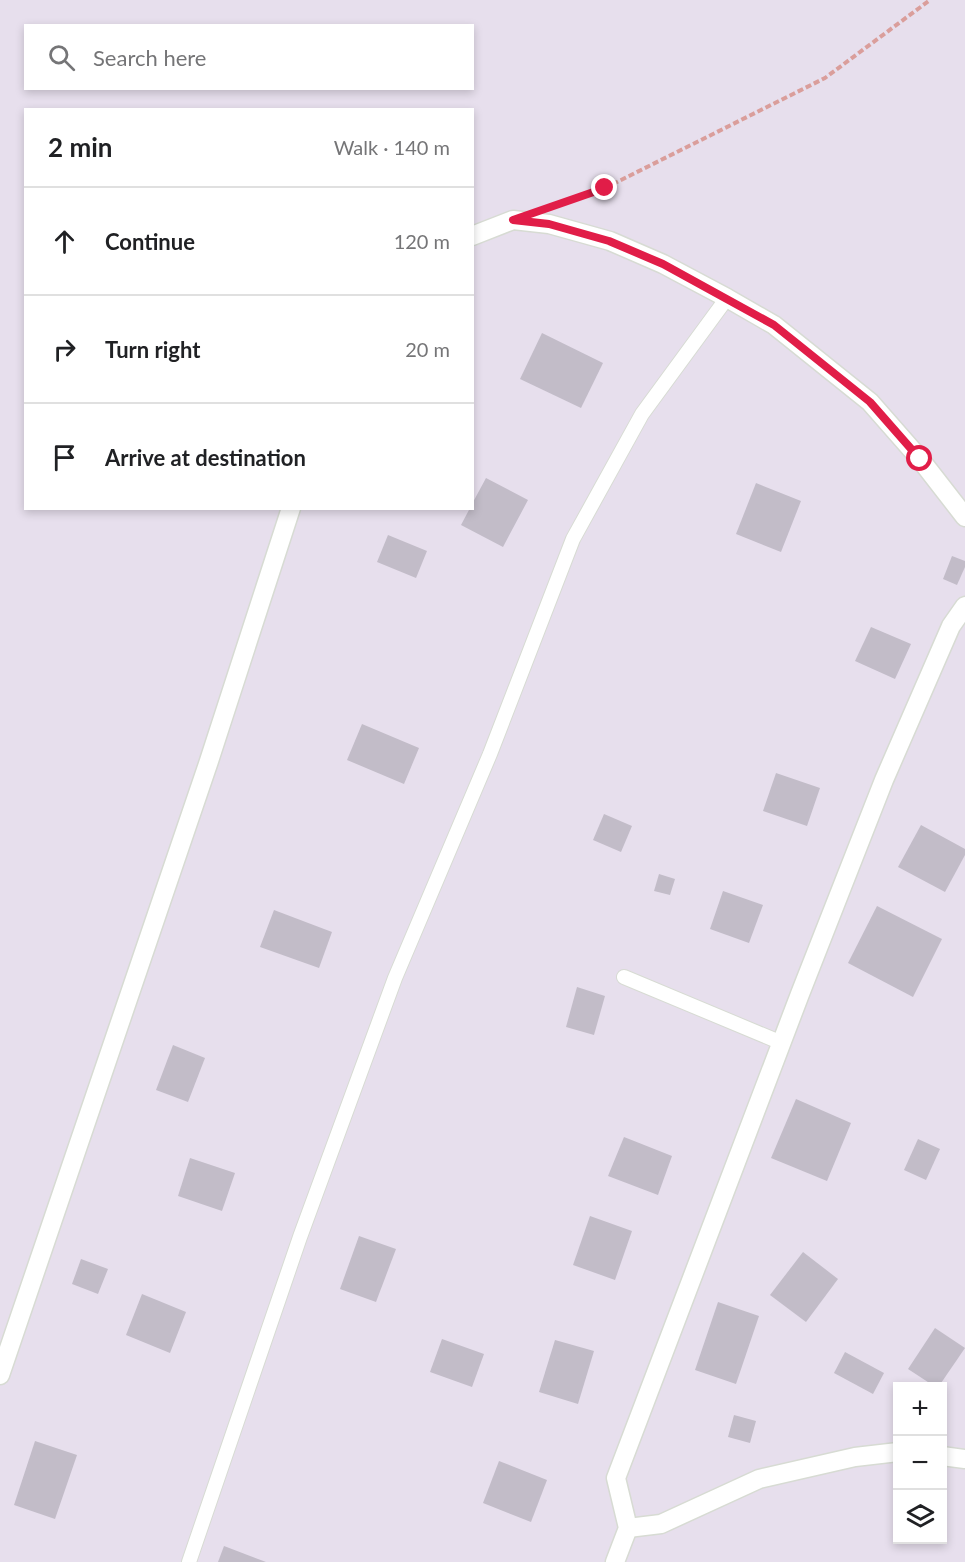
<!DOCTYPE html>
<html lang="en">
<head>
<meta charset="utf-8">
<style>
	body { margin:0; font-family:Lato,sans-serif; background:#f2f2f2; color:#202124 }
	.controls { position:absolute; right:18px; bottom:18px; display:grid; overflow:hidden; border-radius:0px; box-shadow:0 3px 9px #0003 }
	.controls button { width:54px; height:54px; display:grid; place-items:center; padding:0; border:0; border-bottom:2px solid #e0e0e0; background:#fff; color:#202124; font:30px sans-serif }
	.stop { position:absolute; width:18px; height:18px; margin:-14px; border:4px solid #e11d48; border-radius:50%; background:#fff }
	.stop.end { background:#e11d48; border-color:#fff; box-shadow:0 2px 6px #0008 }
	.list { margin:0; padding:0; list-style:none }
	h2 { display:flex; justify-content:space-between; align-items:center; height:78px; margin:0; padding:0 24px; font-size:26px }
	h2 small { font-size:20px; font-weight:400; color:#757577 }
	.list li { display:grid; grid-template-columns:39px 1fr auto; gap:18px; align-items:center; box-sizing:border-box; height:108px; padding:0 24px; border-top:2px solid #e0e0e0 }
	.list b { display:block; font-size:22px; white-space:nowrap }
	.list em { font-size:20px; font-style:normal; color:#757577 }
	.icon { flex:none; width:33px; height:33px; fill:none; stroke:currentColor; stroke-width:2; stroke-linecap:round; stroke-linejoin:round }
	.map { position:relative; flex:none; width:965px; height:1562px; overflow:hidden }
	.search { position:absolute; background:#fff; box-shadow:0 3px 9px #0003; left:24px; top:24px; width:450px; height:66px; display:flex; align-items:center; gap:15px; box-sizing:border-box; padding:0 21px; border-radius:0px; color:#757577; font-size:22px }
	.panel { position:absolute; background:#fff; box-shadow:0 3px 9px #0003; left:24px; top:108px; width:450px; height:402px; border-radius:0px }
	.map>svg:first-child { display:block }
</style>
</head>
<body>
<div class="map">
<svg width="965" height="1562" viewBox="0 0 965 1562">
	<rect width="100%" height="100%" fill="#e7dfed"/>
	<g fill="#c2bcc8">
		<polygon points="542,333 603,363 581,408 520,379"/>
		<polygon points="486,478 528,500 503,547 461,525 470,508 472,508 472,504"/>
		<polygon points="756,483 801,501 781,552 736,534"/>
		<polygon points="388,535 427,551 416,578 377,562"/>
		<polygon points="952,556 965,561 965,567 957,585 943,579"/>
		<polygon points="871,627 911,644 895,679 855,661"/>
		<polygon points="362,724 419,748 404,784 347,760"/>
		<polygon points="776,773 820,788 807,826 763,811"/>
		<polygon points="604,814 632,826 621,852 593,840"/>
		<polygon points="921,825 965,849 965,855 945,892 898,867"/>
		<polygon points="659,874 675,879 670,895 654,891"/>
		<polygon points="723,891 763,905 749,943 710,929"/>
		<polygon points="877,906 942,939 913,997 848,963"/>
		<polygon points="274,910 332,932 319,968 260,947"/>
		<polygon points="577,987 605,996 594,1035 566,1027"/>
		<polygon points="173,1045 205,1058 188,1102 156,1090"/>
		<polygon points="796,1099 851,1123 827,1181 771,1158"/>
		<polygon points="624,1137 672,1156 658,1195 608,1176"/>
		<polygon points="918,1139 940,1149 926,1180 904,1170"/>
		<polygon points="190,1158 235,1173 222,1211 178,1196"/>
		<polygon points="590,1216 632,1231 615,1280 573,1265"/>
		<polygon points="359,1236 396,1249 376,1302 340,1289"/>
		<polygon points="803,1252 838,1279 806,1322 770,1295"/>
		<polygon points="81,1259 108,1269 98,1294 72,1284"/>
		<polygon points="142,1294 186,1312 170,1353 126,1335"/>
		<polygon points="718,1302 759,1316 736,1384 695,1370"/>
		<polygon points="935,1328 965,1348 939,1386 934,1386 908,1369"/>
		<polygon points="442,1339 484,1354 472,1387 430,1372"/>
		<polygon points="555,1340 594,1351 578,1404 539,1392"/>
		<polygon points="845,1352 884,1373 873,1394 834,1373"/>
		<polygon points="734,1415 756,1421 750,1443 728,1437"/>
		<polygon points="35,1441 77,1455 55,1519 14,1505"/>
		<polygon points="499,1461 547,1480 531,1522 483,1503"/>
		<polygon points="224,1546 266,1562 218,1562"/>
	</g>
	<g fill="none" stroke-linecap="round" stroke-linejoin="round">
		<defs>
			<g id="lane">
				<polyline points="624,977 782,1043"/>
				<polyline points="189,1562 300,1237 395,978 490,754 573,539 642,414 727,298"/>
			</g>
			<g id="street">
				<polyline points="472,236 513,220 549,224 610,241 663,264 727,298 774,325 870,402 920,459 965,517"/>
				<polyline points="0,1375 209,761 291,508"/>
				<polyline points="942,1456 965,1459"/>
				<polyline points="628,1528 661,1524 759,1479 855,1457 898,1452"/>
				<polyline points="615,1562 628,1528 616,1478 800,994 884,780 951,626 965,606"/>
			</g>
		</defs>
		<use href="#lane" stroke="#d7dbd3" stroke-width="16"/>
		<use href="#street" stroke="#d7dbd3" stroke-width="21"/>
		<polyline stroke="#da9e9b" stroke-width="4" stroke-dasharray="6 3" stroke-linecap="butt" points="562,203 605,188 825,78 930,0"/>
		<use href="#lane" stroke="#fff" stroke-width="14"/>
		<use href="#street" stroke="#fff" stroke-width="18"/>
	</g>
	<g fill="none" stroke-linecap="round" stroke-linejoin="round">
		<polyline stroke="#e11d48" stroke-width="8" points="605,188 513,220 549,224 609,241 663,264 774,325 870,402 920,459"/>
	</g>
</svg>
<div class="controls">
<button>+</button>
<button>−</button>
<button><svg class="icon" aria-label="layers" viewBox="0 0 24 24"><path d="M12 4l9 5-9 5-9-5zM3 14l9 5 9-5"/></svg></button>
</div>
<div class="stop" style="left:920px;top:459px"></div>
<div class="stop end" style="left:605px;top:188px"></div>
<div class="search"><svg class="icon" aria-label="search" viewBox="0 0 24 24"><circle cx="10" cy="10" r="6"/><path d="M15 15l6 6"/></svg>Search here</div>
<section class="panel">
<h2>2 min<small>Walk · 140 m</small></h2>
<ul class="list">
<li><svg class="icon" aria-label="ahead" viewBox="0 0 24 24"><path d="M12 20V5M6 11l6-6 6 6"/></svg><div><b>Continue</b></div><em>120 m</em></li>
<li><svg class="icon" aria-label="right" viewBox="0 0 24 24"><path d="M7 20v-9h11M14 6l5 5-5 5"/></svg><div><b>Turn right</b></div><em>20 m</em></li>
<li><svg class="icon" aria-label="arrive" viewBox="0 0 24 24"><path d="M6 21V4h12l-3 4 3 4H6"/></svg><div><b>Arrive at destination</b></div></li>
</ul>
</section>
</div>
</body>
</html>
